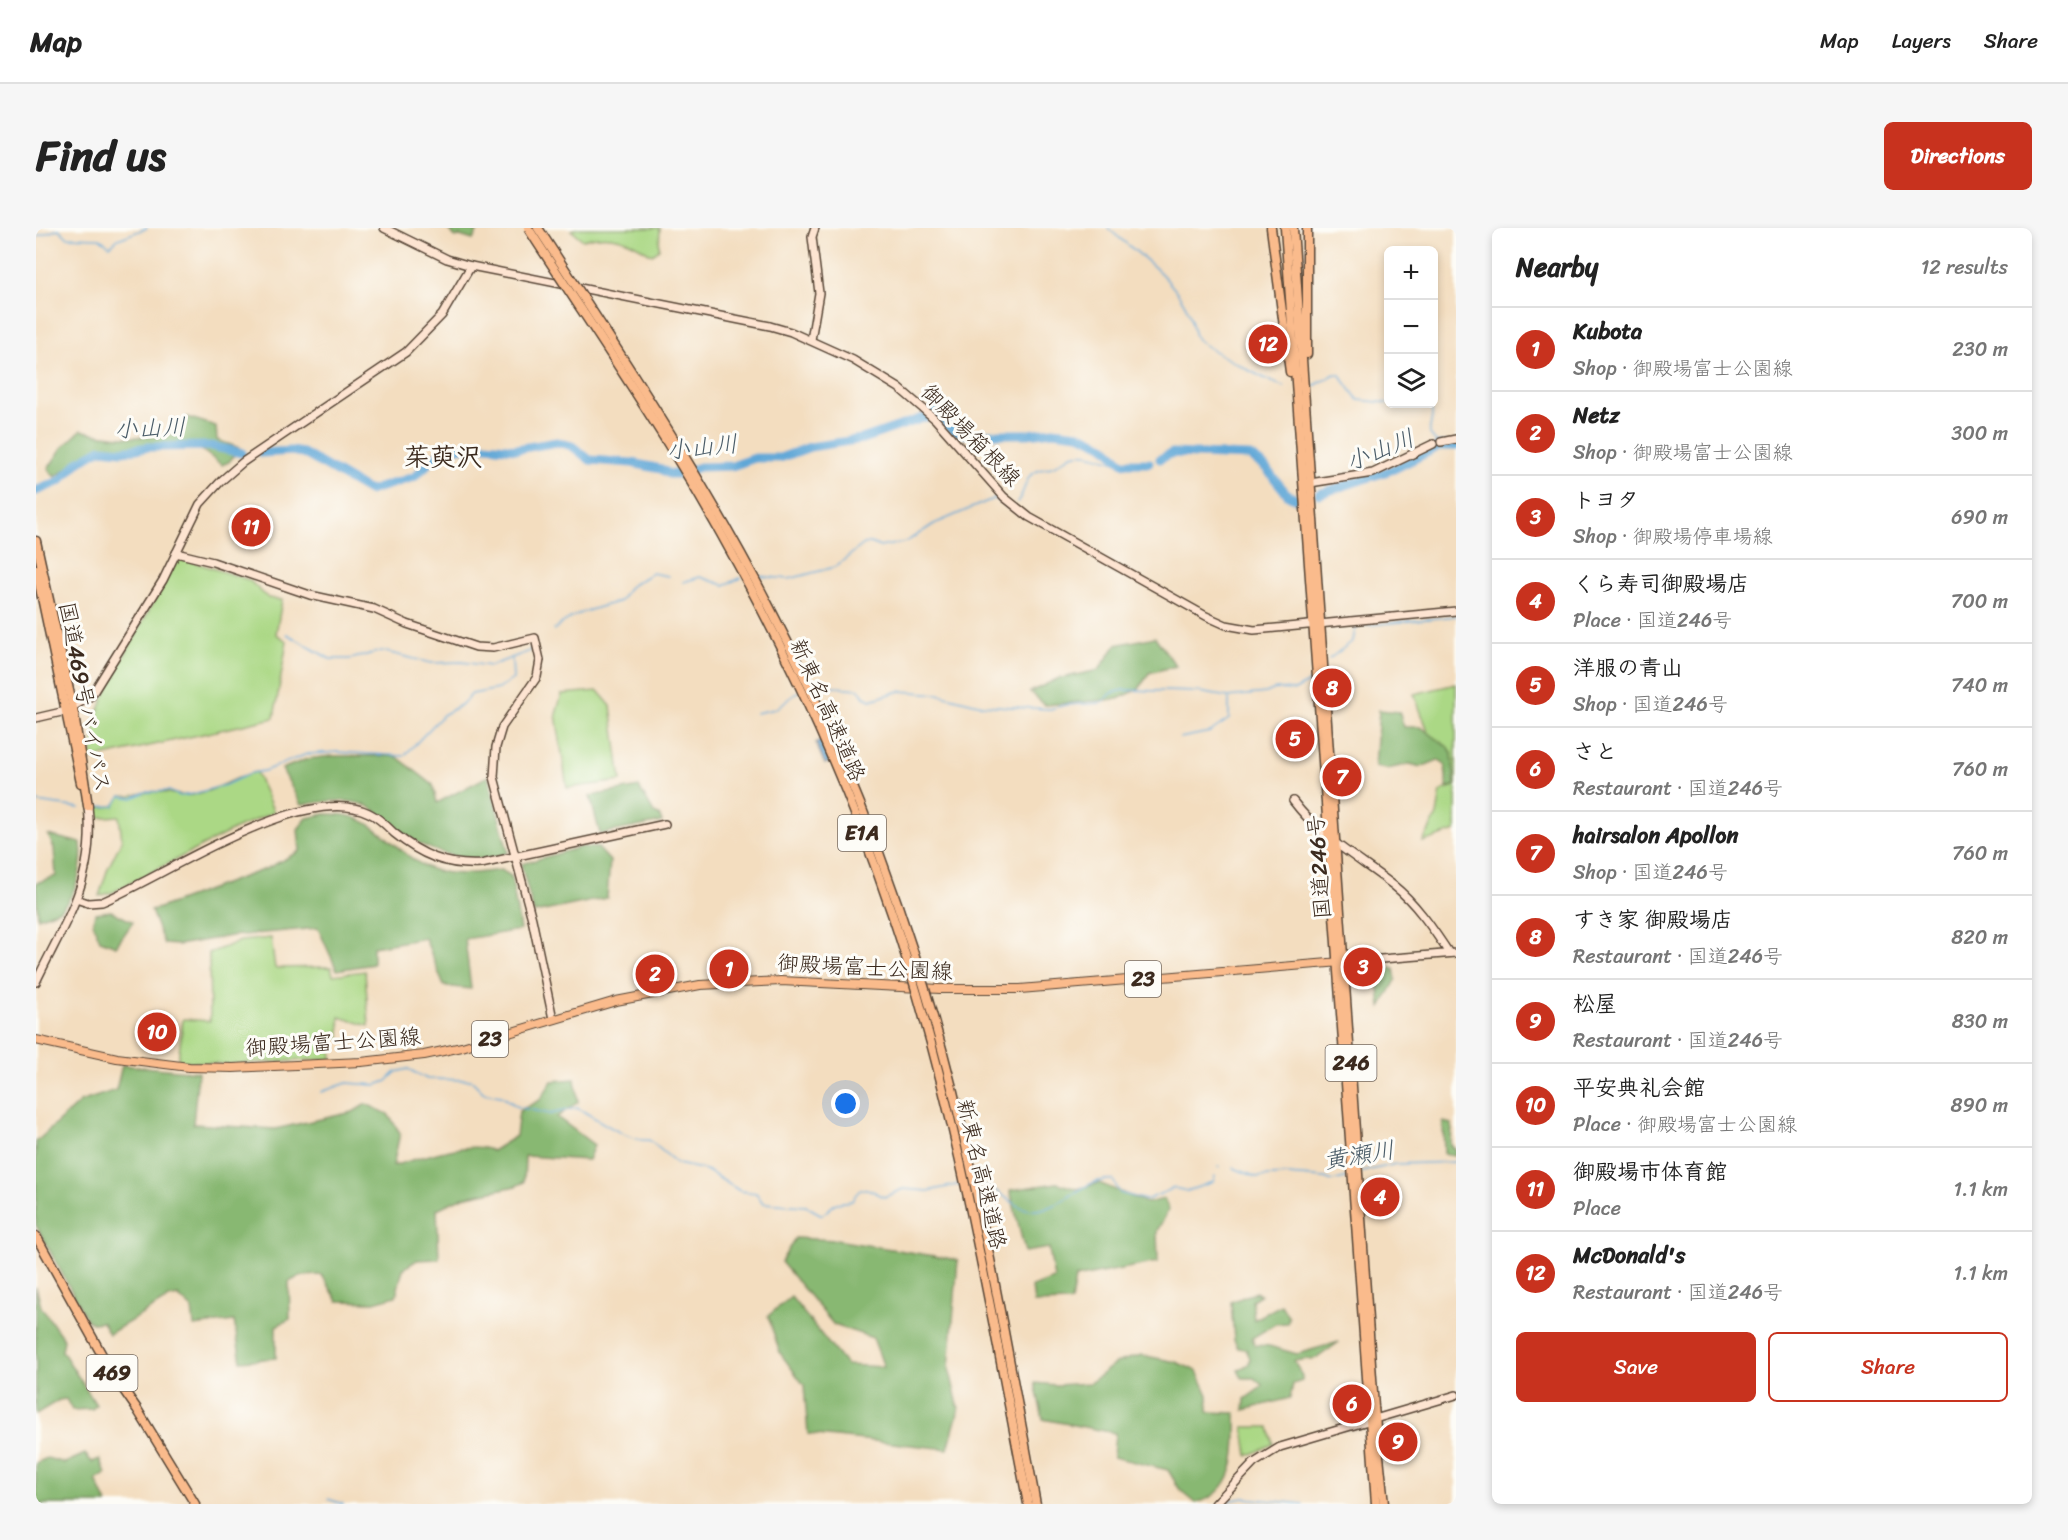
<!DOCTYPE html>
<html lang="en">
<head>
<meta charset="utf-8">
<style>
	body { margin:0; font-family:Sriracha,"Klee One",sans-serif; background:#f6f6f6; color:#222 }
	.controls { position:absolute; right:18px; top:18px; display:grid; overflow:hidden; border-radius:9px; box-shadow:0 3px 9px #0003 }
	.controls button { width:54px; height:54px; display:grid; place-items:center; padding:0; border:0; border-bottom:2px solid #e0e0e0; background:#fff; color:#222; font:30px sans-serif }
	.you { position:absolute; left:810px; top:876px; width:21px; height:21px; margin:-15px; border:4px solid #fff; border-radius:50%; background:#1a73e8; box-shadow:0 0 0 9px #1a73e833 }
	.badge { display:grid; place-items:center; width:39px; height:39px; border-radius:50%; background:#c8321e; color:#fff; font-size:20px; font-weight:700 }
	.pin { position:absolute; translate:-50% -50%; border:3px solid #fff; box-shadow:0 2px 6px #0006 }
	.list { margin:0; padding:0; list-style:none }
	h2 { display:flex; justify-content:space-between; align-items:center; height:78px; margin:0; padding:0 24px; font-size:26px }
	h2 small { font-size:20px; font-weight:400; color:#767676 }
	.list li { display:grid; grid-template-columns:39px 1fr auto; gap:18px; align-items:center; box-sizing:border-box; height:84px; padding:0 24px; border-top:2px solid #e0e0e0 }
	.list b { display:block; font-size:22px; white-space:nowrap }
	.list p { margin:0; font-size:20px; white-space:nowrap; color:#767676 }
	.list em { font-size:20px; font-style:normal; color:#767676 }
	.actions { display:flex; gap:12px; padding:18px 24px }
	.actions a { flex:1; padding:14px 0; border:2px solid #c8321e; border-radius:9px; text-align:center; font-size:21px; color:#c8321e }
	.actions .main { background:#c8321e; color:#fff }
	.icon { flex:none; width:33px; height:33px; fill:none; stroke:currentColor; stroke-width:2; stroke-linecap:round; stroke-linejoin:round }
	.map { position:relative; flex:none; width:1420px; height:1276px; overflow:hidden; border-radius:9px }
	header { display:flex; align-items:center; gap:36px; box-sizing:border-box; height:84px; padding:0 30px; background:#fff; border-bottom:2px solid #e0e0e0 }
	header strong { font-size:28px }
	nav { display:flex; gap:33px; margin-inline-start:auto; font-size:21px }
	.intro { display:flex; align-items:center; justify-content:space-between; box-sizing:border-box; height:144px; padding:0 36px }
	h1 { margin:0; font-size:42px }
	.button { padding:15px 27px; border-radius:9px; background:#c8321e; color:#fff; font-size:21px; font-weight:700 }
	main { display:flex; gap:36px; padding:0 36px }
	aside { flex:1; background:#fff; border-radius:9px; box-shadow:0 3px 9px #0003 }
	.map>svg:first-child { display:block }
</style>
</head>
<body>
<header>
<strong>Map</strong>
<nav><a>Map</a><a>Layers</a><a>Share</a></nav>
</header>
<div class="intro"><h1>Find us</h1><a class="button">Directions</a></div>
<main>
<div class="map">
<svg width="1420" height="1276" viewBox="0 0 1420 1276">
	<rect width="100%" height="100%" fill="#fdfcf7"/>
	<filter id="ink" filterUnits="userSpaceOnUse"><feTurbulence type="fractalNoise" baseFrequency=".0167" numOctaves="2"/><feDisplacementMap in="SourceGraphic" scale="12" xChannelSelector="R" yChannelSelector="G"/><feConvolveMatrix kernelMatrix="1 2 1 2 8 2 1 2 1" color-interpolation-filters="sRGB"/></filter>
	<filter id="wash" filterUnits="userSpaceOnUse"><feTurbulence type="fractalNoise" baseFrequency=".008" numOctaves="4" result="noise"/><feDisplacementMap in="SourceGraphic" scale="24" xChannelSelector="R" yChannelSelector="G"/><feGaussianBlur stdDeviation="1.35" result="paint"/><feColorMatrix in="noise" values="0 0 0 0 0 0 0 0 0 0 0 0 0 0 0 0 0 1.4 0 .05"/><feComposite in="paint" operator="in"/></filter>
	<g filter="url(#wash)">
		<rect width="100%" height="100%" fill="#f3ddbf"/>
		<g fill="#abd885" stroke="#738152" stroke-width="1.5">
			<path d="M543,0H624L623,21L616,27C594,12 573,3 547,12L535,2Z"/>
			<polygon points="148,331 213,352 232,370 246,372 240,406 251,413 238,490 55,531 60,489 75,452 140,333"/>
			<polygon points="1420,456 1420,603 1387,614 1401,587 1405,563 1418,558 1416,525 1394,508 1378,466"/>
			<polygon points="562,463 575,478 585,553 531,560 520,486 526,466"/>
			<path d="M220,544L238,584L199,601L77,664L63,668L72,640L86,612L83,588L56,590L55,580L78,578L85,568C97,570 101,565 112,564C124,562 133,566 144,567C171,570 196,549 220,544Z"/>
			<polygon points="235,710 239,740 295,739 297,747 329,743 333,798 304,789 304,810 295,811 296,831 191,836 142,833 147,791 174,793 173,725 205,713"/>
			<polygon points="1208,1199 1233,1199 1237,1216 1212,1228"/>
		</g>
		<g fill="#88b872" stroke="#627148" stroke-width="1.5">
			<polygon points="412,0 443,0 437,12 424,8 419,9"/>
			<path d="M151,189L180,198L181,212L204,220L193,234L186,237L164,221L60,220L19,249L12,241L26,220L45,202C78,212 108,210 142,206Z"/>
			<polygon points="1119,409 1140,438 1113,445 1103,461 1082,471 1009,477 994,464 1021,451 1063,442 1080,417"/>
			<polygon points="1343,482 1363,484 1368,499 1385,499 1413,520 1416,525 1419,558 1411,559 1409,537 1402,532 1385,539 1374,536 1351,541 1339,539"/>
			<path d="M296,528H360L397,557L401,575L452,548L472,624C444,641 391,624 367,605C355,597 343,582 329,577C307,570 288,573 265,577L246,541L271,531Z"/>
			<polygon points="603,559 618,585 623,587 626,594 564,606 554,568"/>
			<path d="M289,586C297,586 305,586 313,588C345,595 364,629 395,641C417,649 442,645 465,642L475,648L484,702L429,711L435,761L408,758L389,710L337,719V736L301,742L282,700L195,708L142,717L128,716L115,683L232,640L264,623L262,601L271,590Z"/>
			<path d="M12,607L45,615C48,635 41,668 24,681C17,685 8,687 2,690L0,655L20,648L18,620Z"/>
			<polygon points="545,619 562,620 574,633 571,670 498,685 485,636"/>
			<polygon points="75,683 97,694 80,718 64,712 57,695 59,685"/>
			<polygon points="1351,738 1358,740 1360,752 1345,779 1341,743 1342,739"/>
			<path d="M86,837L162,844L157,896L239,901L317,884L330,876L352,886L364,905L357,938C379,931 436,911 456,923L480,908L483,883L504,872L516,853L539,851L542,874L521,889L558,917L552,932L489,928L488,954L480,958L427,969L401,981L403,1031L381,1032L367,1041L360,1068L338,1074L302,1073L286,1047L264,1048L253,1054L254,1091L240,1098V1130L205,1133L198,1093L158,1098L156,1081L142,1068L133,1070L73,1106L66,1094L56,1095L51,1092L0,997V914L44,874L80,862Z"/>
			<polygon points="1407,894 1416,896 1415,917 1420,922 1420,928 1408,926"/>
			<polygon points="1021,955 1041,961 1063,955 1111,975 1128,971 1133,981 1121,1003 1122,1034 1039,1050 1035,1074 998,1075 996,1059 1018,1051 1013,1020 989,1024 974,962"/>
			<polygon points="759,1010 800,1012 922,1032 913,1140 923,1181 912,1221 772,1206 768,1157 744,1125 732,1088 755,1069 810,1137 848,1139 837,1110 798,1097 745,1034"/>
			<polygon points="0,1059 5,1079 28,1112 26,1123 60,1177 56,1181 36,1182 30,1171 23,1172 0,1186"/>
			<polygon points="1220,1064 1224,1067 1216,1072 1218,1092 1245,1077 1253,1090 1251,1095 1239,1096 1216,1110 1219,1117 1233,1118 1261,1126 1303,1114 1281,1130 1258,1133 1266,1148 1266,1153 1257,1156 1254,1170 1208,1182 1209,1171 1227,1158 1218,1150 1206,1150 1202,1142 1213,1136 1214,1130 1210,1121 1202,1120 1198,1112 1195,1074"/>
			<path d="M1105,1127L1140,1134L1161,1143L1172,1167V1184L1200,1185C1200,1221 1203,1264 1160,1275L1144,1262L1132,1242L1077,1229L1079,1205L1007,1191L999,1155L1020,1157L1054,1155L1080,1135Z"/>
			<polygon points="49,1226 56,1234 64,1231 70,1246 60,1252 71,1276 0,1276 0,1235 11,1230 29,1235"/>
		</g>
		<polygon fill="#61a7d7" stroke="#4e687a" stroke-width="1.5" points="798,508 799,510 803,508 811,526 789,536 780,515"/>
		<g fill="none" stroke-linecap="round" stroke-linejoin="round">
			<g stroke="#61a7d7" stroke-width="1.5">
				<path d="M1072,0C1091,18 1114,32 1131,52C1139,61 1148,73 1152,83C1156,91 1156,102 1160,110C1164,117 1238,157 1248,158"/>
				<polyline points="0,9 23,1 31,9 63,10 74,18 82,11 111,0"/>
				<polyline points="1278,158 1299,146 1304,147 1322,172 1352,175"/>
				<path d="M1361,176L1390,179L1396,183C1397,202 1386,202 1404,218"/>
				<path d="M981,274C988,266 988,256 994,248C1000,241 1007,242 1015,239C1023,237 1029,230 1036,227C1050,221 1072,234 1087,235"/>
				<polyline points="722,348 753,351 799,339 828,316 835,315 844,319 870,314 898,296 959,270 974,281"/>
				<polyline points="647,354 664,349 688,357 705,350"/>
				<path d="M518,402C537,384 559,381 584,373L593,359L616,345L632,348"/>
				<polyline points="251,406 294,431 314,431 346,423 395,435 426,434 454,438 494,423 496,416"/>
				<polyline points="1293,431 1317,413 1319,402 1325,398 1420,388"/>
				<polyline points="776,457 823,461 828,469 835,472 864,463 902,466 946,477 976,479 1014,481 1029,477 1065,475 1076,465 1088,462 1163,464 1192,469 1230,465 1239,461 1259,462 1275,453"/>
				<polyline points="720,485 739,481 763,463"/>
				<polyline points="1144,510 1174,504 1193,491 1193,471"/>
				<polyline points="0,574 44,580"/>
				<polyline points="58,579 78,578 85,568 97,570 109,564 133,563 144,568 157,566 189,557 215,545 228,543 271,526 302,524 368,528 407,487 425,477 436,466 462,461 477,451 476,431"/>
				<path d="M285,864L311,855L340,857L351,853L360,844L372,841L391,851L435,852L448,865L465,868L482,879L514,886L541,880C558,888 593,915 613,912L642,936L670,942L704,963L720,965L727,975L770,978L786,987L800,975L816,973C826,953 833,962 848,969L867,961L892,963L925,956"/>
				<polyline points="1182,939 1184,939"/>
				<polyline points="1198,940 1220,949 1251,947 1289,950 1296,953 1313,949"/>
				<polyline points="1326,944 1360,936 1420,934"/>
				<path d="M942,957C966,958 977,984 1000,982C1031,979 1047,949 1077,952L1084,965L1110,972L1138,960L1151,963L1177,954L1179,948"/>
				<polyline points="292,1271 307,1276"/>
				<polyline points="1190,1273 1209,1270 1267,1276"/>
			</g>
			<g stroke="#61a7d7" stroke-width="9">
				<polyline points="226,225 255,223 267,225 333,263 378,249 405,224 418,220 450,218 481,221 521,214 536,218 554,232 596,235 625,241 633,246 643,246 663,239 696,238 719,230 744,230 774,219 826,211 890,189 898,182 915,201 928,206 992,206 1017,203 1043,206 1067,217 1087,235 1113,235"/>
				<polyline points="1124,231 1136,225 1214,228 1229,239 1252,267 1260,271"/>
				<polyline points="0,263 24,253 44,233 65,221 86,223 113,219 175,218 206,225"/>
				<polyline points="1283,266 1358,241 1404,218 1420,218"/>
			</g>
		</g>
	</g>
	<g filter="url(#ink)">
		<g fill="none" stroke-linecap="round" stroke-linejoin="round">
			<defs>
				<g id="secondary">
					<polyline points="348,0 411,31 435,38 734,98 755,104 817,132 863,160 899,191 968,269 993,289 1170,388 1190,397 1218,402 1420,383"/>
					<polyline points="775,112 783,65 776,9 779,0"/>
					<polyline points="1405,214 1420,211"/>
					<polyline points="1274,255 1337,245 1397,216"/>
					<polyline points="140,325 177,334 274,367 338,381 371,396 440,419 457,420 499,410 504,432 501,449 466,499 460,519 458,549 496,691 517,791"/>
					<polyline points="0,490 30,483 55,468 127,352 164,276 185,253 207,234 370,124 406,87 435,38"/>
					<path d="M1257,573C1284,609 1322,630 1357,657C1380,675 1397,701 1413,725"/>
					<path d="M40,671L52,675L66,674C129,648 267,553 333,585C342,589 351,598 358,605C385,627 410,638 445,636L629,596"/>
					<polyline points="1308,734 1420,725"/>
					<path d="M0,754C30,691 60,652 52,578"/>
					<polyline points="1179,1276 1218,1235 1244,1219 1420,1167"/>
				</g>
				<polyline id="primary" points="0,812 81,830 153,839 197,840 325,834 388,827 426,819 580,773 664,757 745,753 904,761 984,761 1305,734"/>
				<g id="highway">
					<polyline points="1235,0 1254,144"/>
					<polyline points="1249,0 1340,1276"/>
					<polyline points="1257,0 1338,1179 1348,1276"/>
					<polyline points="1271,0 1271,126"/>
					<polyline points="0,313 37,480 52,578"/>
					<polyline points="0,341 45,555"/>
					<polyline points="0,1008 76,1145 101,1181 159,1276"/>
				</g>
			</defs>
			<use href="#secondary" stroke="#574536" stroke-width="10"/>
			<use href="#primary" stroke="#574536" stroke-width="10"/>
			<use href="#highway" stroke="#574536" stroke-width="11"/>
			<use href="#secondary" stroke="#fde4d1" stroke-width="7"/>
			<use href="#primary" stroke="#fabb8c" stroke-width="8"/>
			<use href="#highway" stroke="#fabb8c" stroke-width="8"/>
			<defs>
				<g id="highway-bridge">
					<path d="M492,0C546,84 603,166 654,252C735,389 805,535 856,686C922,881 953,1076 992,1276"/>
					<path d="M502,0C583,124 666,248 734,380C792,491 840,607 878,726C936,906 965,1091 1000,1276"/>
				</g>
			</defs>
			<use href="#highway-bridge" stroke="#574536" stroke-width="11" stroke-linecap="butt"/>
			<use href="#highway-bridge" stroke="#fabb8c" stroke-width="8"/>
		</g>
	</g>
	<g text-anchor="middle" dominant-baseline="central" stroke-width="6" stroke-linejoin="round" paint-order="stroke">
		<g fill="#fdfcf7" stroke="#75695f" stroke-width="1.5">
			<rect x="802" y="587" width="48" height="36" rx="4.5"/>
			<rect x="1089" y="733" width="36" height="36" rx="4.5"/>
			<rect x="436" y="793" width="36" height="36" rx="4.5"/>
			<rect x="1289.5" y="817" width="51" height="36" rx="4.5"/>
			<rect x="50.5" y="1127" width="51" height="36" rx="4.5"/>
		</g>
		<g font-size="21" font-weight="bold" fill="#3b2a1e">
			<text x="826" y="605">E1A</text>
			<text x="1107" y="751">23</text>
			<text x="454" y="811">23</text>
			<text x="1315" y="835">246</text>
			<text x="76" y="1145">469</text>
		</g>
		<g font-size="22" fill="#3b2a1e" stroke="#fdfcf7">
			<text transform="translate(935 207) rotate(46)">御殿場箱根線</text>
			<text transform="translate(49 469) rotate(79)">国道469号バイパス</text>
			<text transform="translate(792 482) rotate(66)">新東名高速道路</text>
			<text transform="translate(1283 639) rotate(-94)">国道246号</text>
			<text transform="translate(829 739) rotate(3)">御殿場富士公園線</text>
			<text transform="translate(297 814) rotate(-4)">御殿場富士公園線</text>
			<text transform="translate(946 946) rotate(77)">新東名高速道路</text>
		</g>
		<g font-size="24" font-style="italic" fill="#4a5c68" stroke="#fdfcf7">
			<text transform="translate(114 200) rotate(-2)">小山川</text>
			<text transform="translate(666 219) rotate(-6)">小山川</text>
			<text transform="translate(1344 222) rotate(-22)">小山川</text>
			<text transform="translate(1323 927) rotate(-9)">黄瀬川</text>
		</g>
		<g font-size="26" font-weight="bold" fill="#3b2a1e" stroke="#fdfcf7">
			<text x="407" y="229">茱萸沢</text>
		</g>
	</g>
</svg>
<div class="controls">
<button>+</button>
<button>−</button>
<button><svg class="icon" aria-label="layers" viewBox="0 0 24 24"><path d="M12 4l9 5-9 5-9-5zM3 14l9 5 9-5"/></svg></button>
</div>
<div class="you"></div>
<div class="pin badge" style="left:693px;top:741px">1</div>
<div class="pin badge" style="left:619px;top:746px">2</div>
<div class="pin badge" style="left:1327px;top:739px">3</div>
<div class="pin badge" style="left:1344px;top:969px">4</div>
<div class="pin badge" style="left:1259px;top:511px">5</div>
<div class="pin badge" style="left:1316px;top:1176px">6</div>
<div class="pin badge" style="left:1306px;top:549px">7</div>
<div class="pin badge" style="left:1296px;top:460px">8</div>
<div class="pin badge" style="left:1362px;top:1214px">9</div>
<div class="pin badge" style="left:121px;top:804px">10</div>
<div class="pin badge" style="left:215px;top:299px">11</div>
<div class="pin badge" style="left:1232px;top:116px">12</div>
</div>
<aside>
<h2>Nearby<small>12 results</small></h2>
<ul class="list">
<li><span class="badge">1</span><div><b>Kubota</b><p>Shop · 御殿場富士公園線</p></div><em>230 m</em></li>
<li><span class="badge">2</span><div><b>Netz</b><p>Shop · 御殿場富士公園線</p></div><em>300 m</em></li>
<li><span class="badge">3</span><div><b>トヨタ</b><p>Shop · 御殿場停車場線</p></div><em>690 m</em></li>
<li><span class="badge">4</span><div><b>くら寿司御殿場店</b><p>Place · 国道246号</p></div><em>700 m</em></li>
<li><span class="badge">5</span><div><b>洋服の青山</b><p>Shop · 国道246号</p></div><em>740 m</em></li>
<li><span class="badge">6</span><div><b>さと</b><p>Restaurant · 国道246号</p></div><em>760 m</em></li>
<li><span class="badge">7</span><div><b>hairsalon Apollon</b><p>Shop · 国道246号</p></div><em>760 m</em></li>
<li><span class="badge">8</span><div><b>すき家 御殿場店</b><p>Restaurant · 国道246号</p></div><em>820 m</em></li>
<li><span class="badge">9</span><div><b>松屋</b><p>Restaurant · 国道246号</p></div><em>830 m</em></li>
<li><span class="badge">10</span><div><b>平安典礼会館</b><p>Place · 御殿場富士公園線</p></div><em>890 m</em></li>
<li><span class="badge">11</span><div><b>御殿場市体育館</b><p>Place</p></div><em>1.1 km</em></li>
<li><span class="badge">12</span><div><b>McDonald's</b><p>Restaurant · 国道246号</p></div><em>1.1 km</em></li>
</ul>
<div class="actions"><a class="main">Save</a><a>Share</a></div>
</aside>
</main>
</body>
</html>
